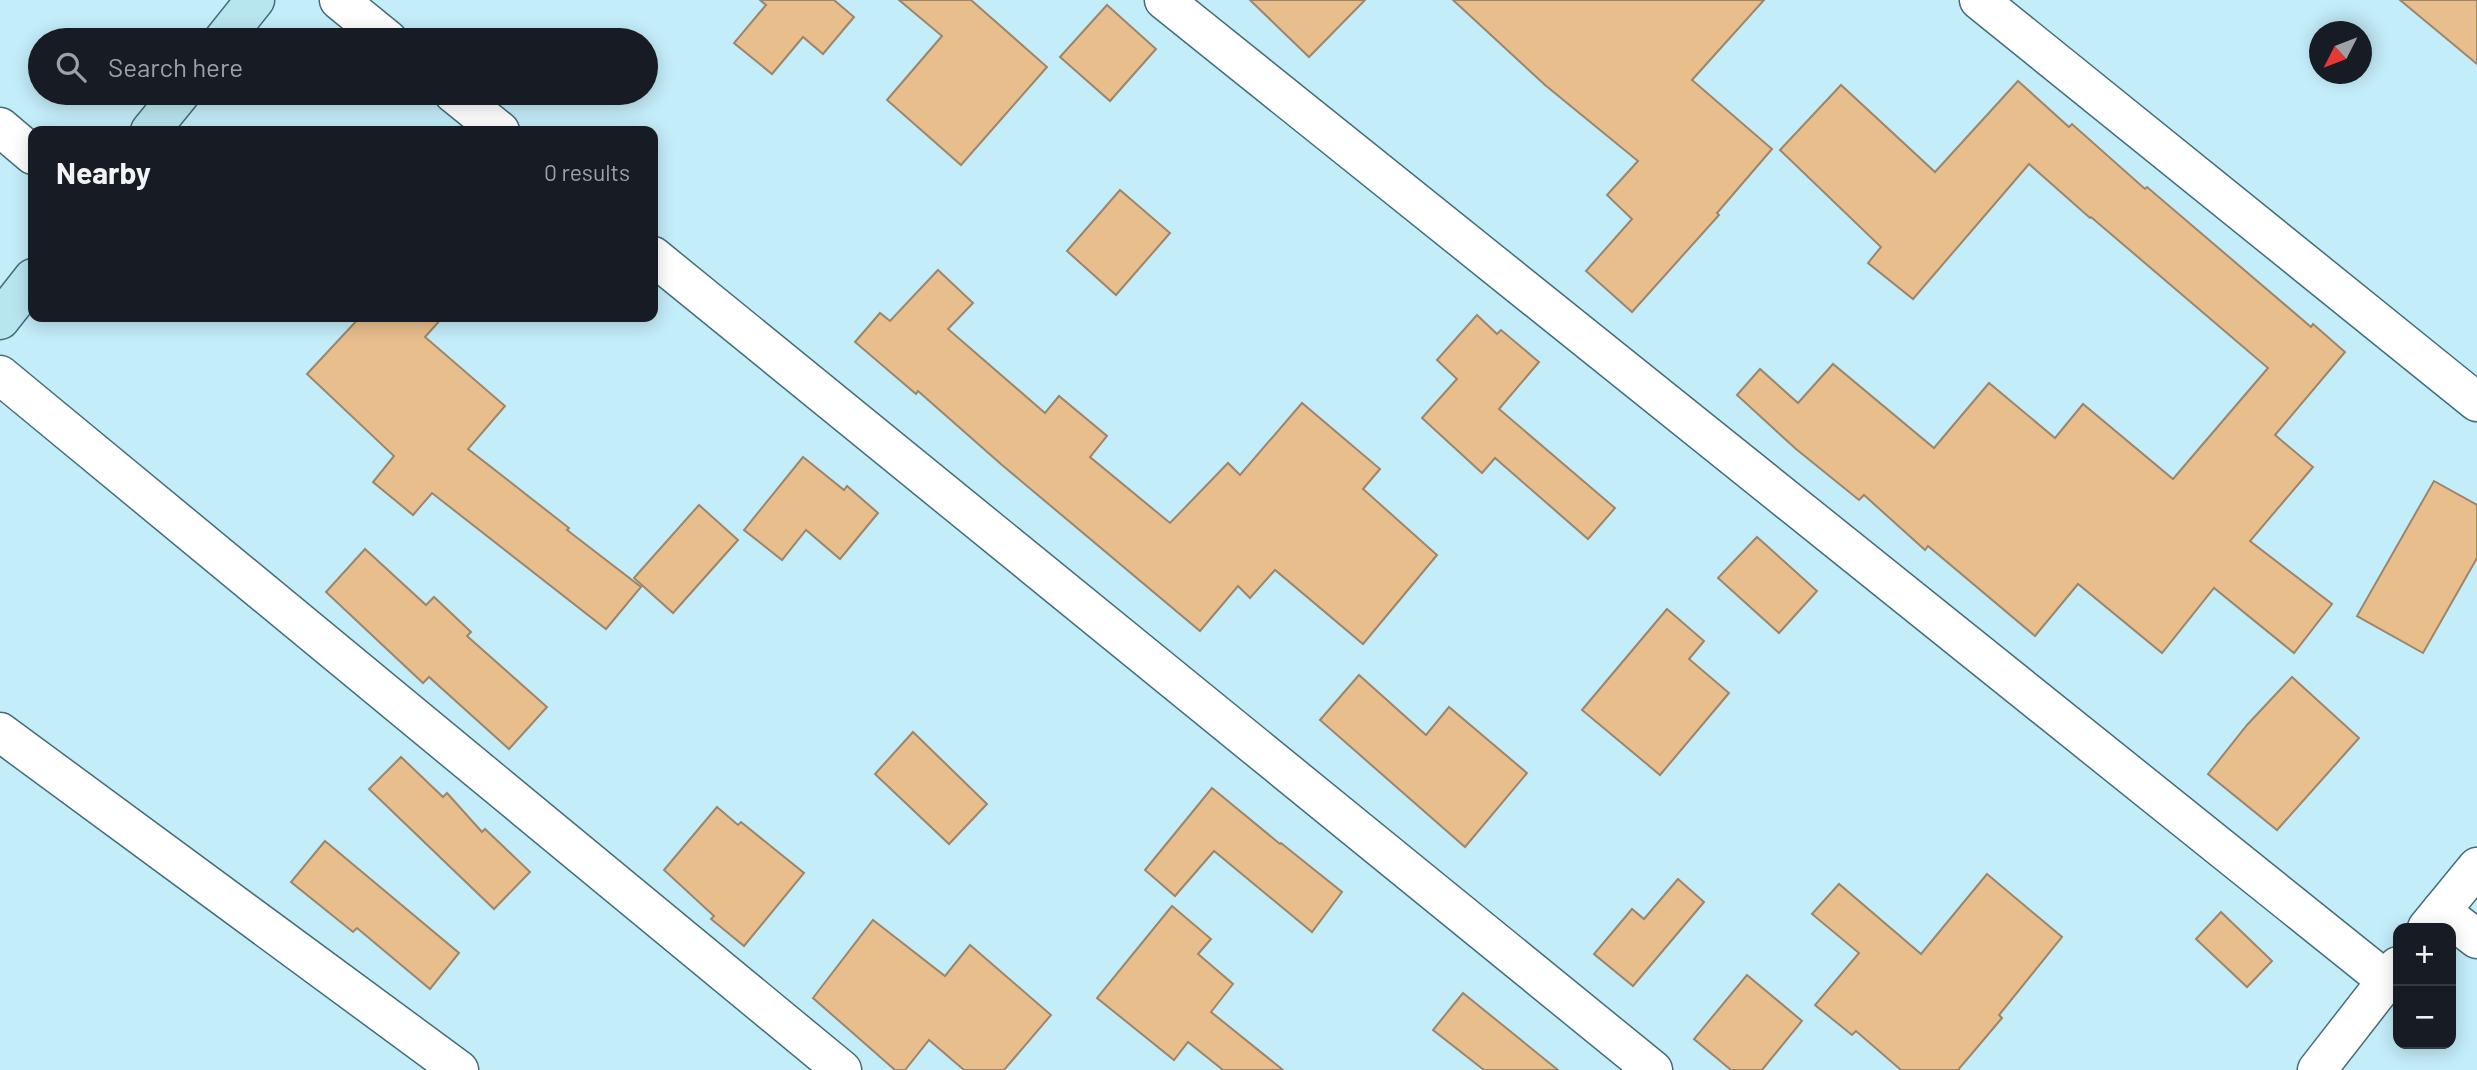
<!DOCTYPE html>
<html lang="en">
<head>
<meta charset="utf-8">
<style>
	body { margin:0; font-family:Barlow,sans-serif; background:#242831; color:#f1f3f6 }
	.controls { position:absolute; right:21px; bottom:21px; display:grid; overflow:hidden; border-radius:14px; box-shadow:0 4px 18px #0003 }
	.controls button { width:63px; height:63px; display:grid; place-items:center; padding:0; border:0; border-bottom:2px solid #363941; background:#171b24; color:#f1f3f6; font:35px sans-serif }
	.compass { position:absolute; left:2309px; top:21px; width:63px; height:63px; border-radius:50%; background:#171b24; box-shadow:0 4px 18px #0003; rotate:228deg }
	.list { margin:0; padding:0; list-style:none }
	h2 { display:flex; justify-content:space-between; align-items:center; height:91px; margin:0; padding:0 28px; font-size:30px }
	h2 small { font-size:23px; font-weight:400; color:#9ea1a6 }
	.icon { flex:none; width:38px; height:38px; fill:none; stroke:currentColor; stroke-width:2; stroke-linecap:round; stroke-linejoin:round }
	.map { position:relative; flex:none; width:2477px; height:1070px; overflow:hidden }
	.search { position:absolute; background:#171b24; box-shadow:0 4px 18px #0003; left:28px; top:28px; width:630px; height:77px; display:flex; align-items:center; gap:18px; box-sizing:border-box; padding:0 24px; border-radius:38px; color:#9ea1a6; font-size:26px }
	.panel { position:absolute; background:#171b24; box-shadow:0 4px 18px #0003; left:28px; top:126px; width:630px; height:196px; border-radius:14px }
	.map>svg:first-child { display:block }
</style>
</head>
<body>
<div class="map">
<svg width="2477" height="1070" viewBox="0 0 2477 1070">
	<rect width="100%" height="100%" fill="#c3edf9"/>
	<g fill="#e9be8d" stroke="#9c856b" stroke-width="2">
		<polygon points="760,0 834,0 854,17 823,54 803,37 772,74 734,43 766,5"/>
		<polygon points="899,0 971,0 1047,67 961,165 887,100 942,36"/>
		<polygon points="1250,0 1365,0 1309,57"/>
		<polygon points="1453,0 1764,0 1692,80 1772,149 1717,213 1719,215 1632,312 1586,271 1632,219 1607,195 1638,161 1545,85"/>
		<polygon points="2400,0 2477,0 2477,64"/>
		<polygon points="1107,5 1156,49 1110,101 1060,57"/>
		<polygon points="2018,81 2069,127 2072,124 2145,189 2147,187 2311,327 2313,324 2345,352 2275,435 2313,467 2250,541 2332,604 2294,653 2214,588 2162,653 2078,584 2035,636 1928,546 1925,550 1864,495 1859,500 1796,449 1737,395 1760,369 1798,403 1833,364 1934,448 1989,383 2055,438 2083,404 2173,479 2268,368 2091,217 2090,218 2029,164 1913,299 1868,263 1881,247 1780,150 1841,85 1935,172"/>
		<polygon points="1120,190 1170,233 1116,295 1067,251"/>
		<polygon points="938,270 973,303 948,329 1045,413 1059,396 1107,436 1090,457 1170,523 1228,463 1240,475 1302,403 1380,469 1363,489 1437,555 1363,644 1275,570 1250,598 1238,586 1200,631 1002,465 918,391 916,394 855,342 880,313 890,321"/>
		<polygon points="1477,315 1497,334 1501,330 1539,362 1499,409 1615,508 1588,539 1495,458 1482,473 1422,418 1457,379 1437,360"/>
		<polygon points="360,317 443,317 425,337 505,406 468,449 569,528 567,530 641,587 606,629 432,493 413,515 373,482 394,456 307,374"/>
		<polygon points="803,457 844,490 847,486 878,513 840,559 806,530 782,560 744,530"/>
		<polygon points="2434,481 2477,505 2477,558 2423,653 2357,616"/>
		<polygon points="699,505 738,540 673,613 634,578"/>
		<polygon points="1757,537 1817,591 1779,633 1718,578"/>
		<polygon points="365,549 426,605 434,597 471,632 467,636 547,707 509,749 429,677 423,683 326,592"/>
		<polygon points="1667,609 1704,641 1689,659 1729,693 1660,775 1582,710"/>
		<polygon points="1359,675 1426,735 1449,707 1527,773 1465,847 1320,720"/>
		<polygon points="2292,677 2359,738 2277,830 2208,774 2247,725"/>
		<polygon points="913,732 987,804 949,844 875,774"/>
		<polygon points="401,757 443,797 447,793 482,832 485,829 530,872 494,909 369,789"/>
		<polygon points="1212,788 1280,844 1281,843 1342,892 1312,932 1214,851 1175,896 1145,870"/>
		<polygon points="717,807 738,825 741,822 804,873 744,946 711,919 714,916 664,870"/>
		<polygon points="325,841 459,953 430,989 357,928 353,932 291,882"/>
		<polygon points="1987,874 2062,937 1999,1015 2002,1018 1958,1070 1901,1070 1856,1031 1852,1035 1815,1005 1859,953 1812,914 1839,884 1921,954"/>
		<polygon points="1678,879 1704,902 1633,986 1594,954 1632,909 1644,919"/>
		<polygon points="1172,906 1211,939 1198,954 1233,984 1211,1012 1283,1070 1223,1070 1188,1042 1174,1060 1097,998"/>
		<polygon points="2221,912 2272,961 2247,987 2196,939"/>
		<polygon points="873,920 945,976 970,945 1051,1015 1004,1070 964,1070 929,1040 905,1070 895,1070 813,998"/>
		<polygon points="1747,975 1802,1021 1762,1070 1731,1070 1694,1039"/>
		<polygon points="1463,993 1558,1070 1484,1070 1433,1030"/>
	</g>
	<g fill="none" stroke-linecap="round" stroke-linejoin="round">
		<defs>
			<g id="street">
				<polyline points="339,0 388,40"/>
				<polyline points="1164,0 2387,981"/>
				<polyline points="1979,0 2477,402"/>
				<polyline points="453,93 500,131"/>
				<polyline points="0,127 33,155"/>
				<polyline points="653,256 1653,1070"/>
				<polyline points="0,375 842,1070"/>
				<polyline points="0,732 459,1070"/>
				<polyline points="2441,911 2477,939"/>
				<polyline points="2427,928 2477,867"/>
				<polyline points="2317,1070 2398,966"/>
			</g>
			<g id="secondary">
				<polyline points="223,40 255,0"/>
				<polyline points="150,131 181,93"/>
				<polyline points="0,320 33,278"/>
			</g>
		</defs>
		<use href="#street" stroke="#466c77" stroke-width="41"/>
		<use href="#secondary" stroke="#466c77" stroke-width="41"/>
		<use href="#street" stroke="#fff" stroke-width="38"/>
		<use href="#secondary" stroke="#b8e6ef" stroke-width="38"/>
	</g>
</svg>
<div class="controls">
<button>+</button>
<button>−</button>
</div>
<svg class="compass" viewBox="-18 -18 36 36"><path d="M0-13l5 13h-10z" fill="#e53935"/><path d="M0 13l5-13h-10z" fill="#9ea1a6"/></svg>
<div class="search"><svg class="icon" aria-label="search" viewBox="0 0 24 24"><circle cx="10" cy="10" r="6"/><path d="M15 15l6 6"/></svg>Search here</div>
<section class="panel">
<h2>Nearby<small>0 results</small></h2>
<ul class="list">
</ul>
</section>
</div>
</body>
</html>
